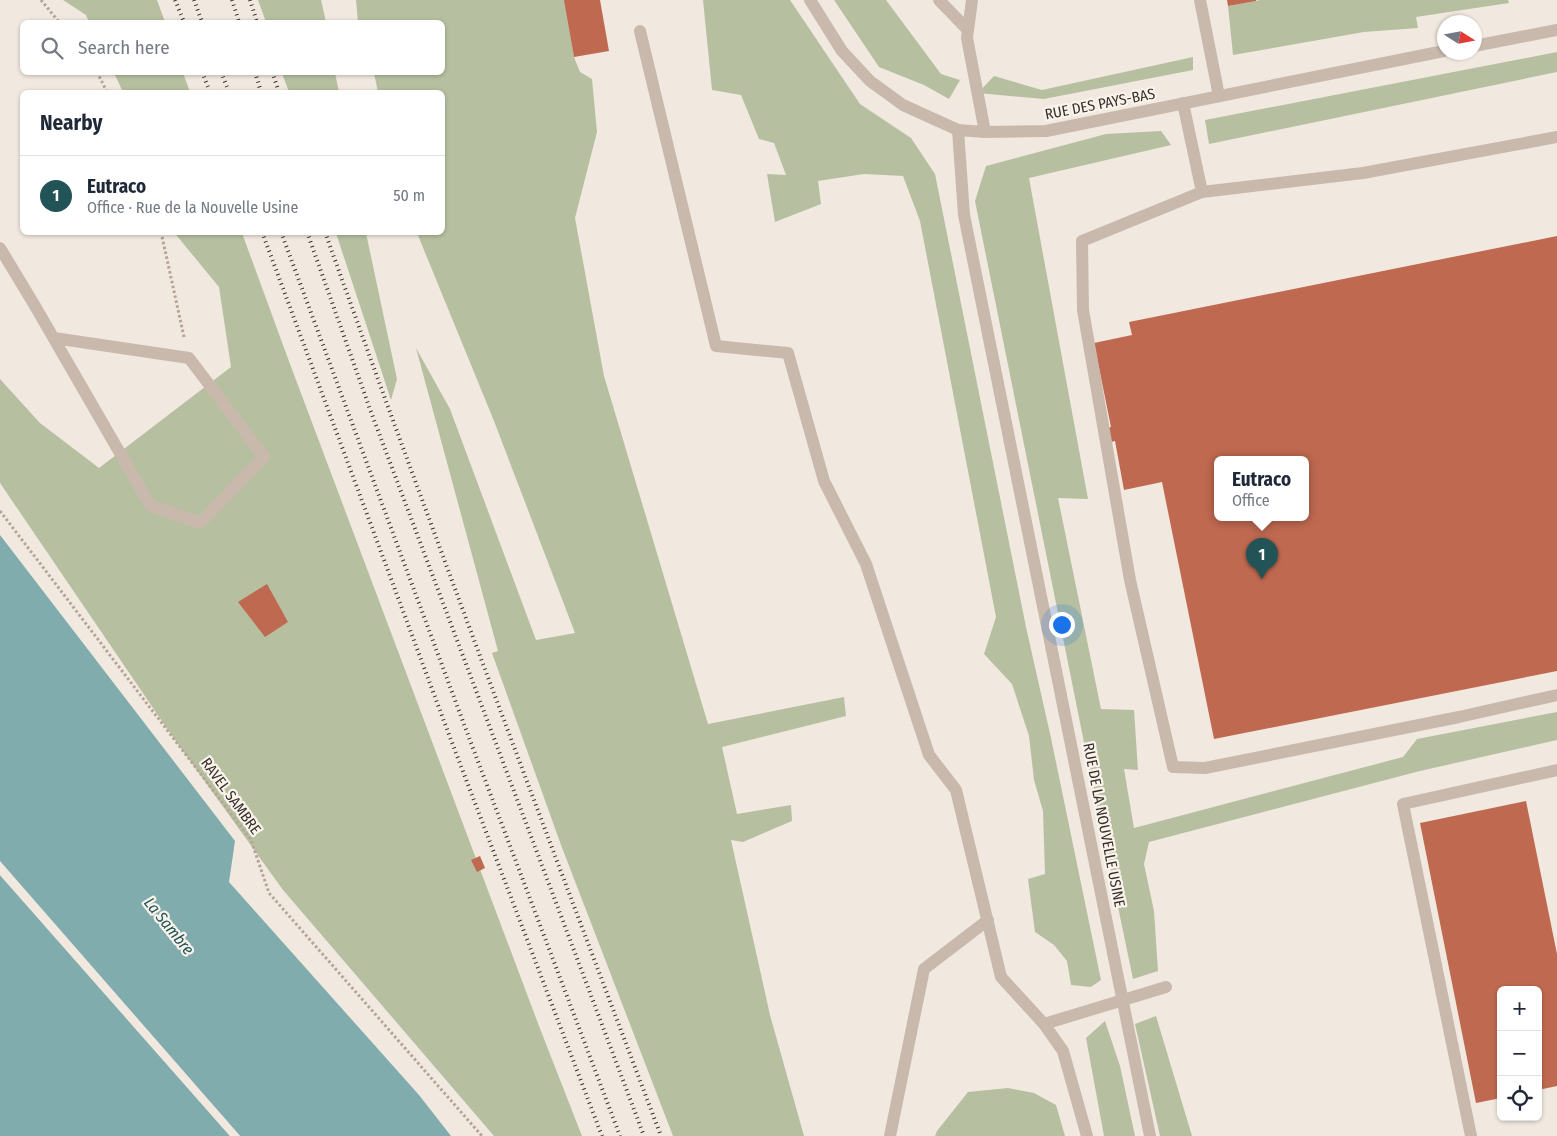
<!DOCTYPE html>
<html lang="en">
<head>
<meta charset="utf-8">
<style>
	body { margin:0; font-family:"Fira Sans Condensed",sans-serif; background:#f6f6f7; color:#1f2937 }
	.controls { position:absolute; right:15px; bottom:15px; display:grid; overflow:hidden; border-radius:8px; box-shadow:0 1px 4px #0004 }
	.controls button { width:45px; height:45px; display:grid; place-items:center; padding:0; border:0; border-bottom:1px solid #e0e1e3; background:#fff; color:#1f2937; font:25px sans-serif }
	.compass { position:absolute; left:1437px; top:15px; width:45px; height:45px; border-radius:50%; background:#fff; box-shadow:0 1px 4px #0004; rotate:101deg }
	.you { position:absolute; left:1061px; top:624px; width:18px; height:18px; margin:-12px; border:4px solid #fff; border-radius:50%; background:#1a73e8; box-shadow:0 0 0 8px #1a73e833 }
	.badge { display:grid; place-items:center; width:32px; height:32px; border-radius:50%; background:#225457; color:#fff; font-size:16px; font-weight:700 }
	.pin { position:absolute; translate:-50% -41px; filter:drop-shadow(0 1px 2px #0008) }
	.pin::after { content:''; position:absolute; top:26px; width:18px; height:15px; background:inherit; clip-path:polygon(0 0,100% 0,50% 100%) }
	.popup { position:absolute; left:1214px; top:456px; width:95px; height:65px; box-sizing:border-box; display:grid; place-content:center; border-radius:8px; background:#fff; filter:drop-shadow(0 1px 4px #0005); font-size:16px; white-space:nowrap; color:#747a83 }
	.popup b { font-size:19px; color:#1f2937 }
	.popup::after { content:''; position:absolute; left:50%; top:100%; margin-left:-10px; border:10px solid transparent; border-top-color:#fff }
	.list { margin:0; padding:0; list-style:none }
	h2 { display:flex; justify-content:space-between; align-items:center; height:65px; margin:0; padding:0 20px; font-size:21px }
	h2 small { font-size:16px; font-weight:400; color:#747a83 }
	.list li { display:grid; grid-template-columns:32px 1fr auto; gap:15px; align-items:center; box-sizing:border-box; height:80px; padding:0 20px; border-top:1px solid #e0e1e3 }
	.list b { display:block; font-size:19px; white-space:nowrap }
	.list p { margin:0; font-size:16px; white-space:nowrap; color:#747a83 }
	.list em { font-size:16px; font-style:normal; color:#747a83 }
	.icon { flex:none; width:28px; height:28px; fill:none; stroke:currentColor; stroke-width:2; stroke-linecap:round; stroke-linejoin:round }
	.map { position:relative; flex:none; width:1557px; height:1136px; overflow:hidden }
	.search { position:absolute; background:#fff; box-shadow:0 1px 4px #0004; left:20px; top:20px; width:425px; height:55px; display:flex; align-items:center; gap:12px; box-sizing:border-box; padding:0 18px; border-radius:8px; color:#747a83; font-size:19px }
	.panel { position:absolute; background:#fff; box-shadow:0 1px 4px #0004; left:20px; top:90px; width:425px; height:145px; border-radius:8px }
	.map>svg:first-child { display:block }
</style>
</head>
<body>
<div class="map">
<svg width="1557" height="1136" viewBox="0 0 1557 1136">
	<rect width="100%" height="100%" fill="#f1e9df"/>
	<g fill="#b6c0a0">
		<polygon points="63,0 157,0 165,22 89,22 86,15"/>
		<polygon points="258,0 321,0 326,22 266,22"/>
		<polygon points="356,0 565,0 574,57 580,72 592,79 597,132 575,218 604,376 708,724 844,697 846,716 722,747 737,814 791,805 792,821 743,842 731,840 770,1015 804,1136 673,1136 561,845 492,653 498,651 416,348 450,409 536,640 575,633 494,421 417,233 442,232 442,92 378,92 374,73 442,72 442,22 358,22"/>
		<polygon points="703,0 790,0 860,104 911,138 935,174 1026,627 1051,738 1101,980 1091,987 1071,985 1067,961 1054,945 1035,932 1028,879 1045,874 1043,811 1034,780 1029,736 1012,684 984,654 996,617 920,221 903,176 864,174 818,181 821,204 775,222 767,174 786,175 774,143 759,139 741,95 712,90"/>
		<polygon points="834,0 886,0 941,74 960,80 949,99 924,85 879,67"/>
		<polygon points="1260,0 1508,0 1509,3 1416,17 1418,28 1364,32 1233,55 1228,6"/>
		<polygon points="1557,52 1557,72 1209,144 1205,120"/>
		<polygon points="1193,57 1193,70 1044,99 978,93 994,76 1042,90"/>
		<polygon points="114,73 183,73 190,92 123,92"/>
		<polygon points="282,73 335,73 339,92 289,92"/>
		<polygon points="1161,131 1171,145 1029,178 1088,499 1058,498 1101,709 1134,710 1138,770 1124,769 1134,828 1403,757 1417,739 1557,712 1557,740 1420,771 1149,842 1144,864 1154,911 1158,971 1133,979 1091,777 975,201 986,166 1106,134"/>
		<polygon points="176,233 242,233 290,364 539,1026 582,1136 494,1136 283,890 170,733 0,483 0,379 40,423 99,468 231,367 219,287 177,236"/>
		<polygon points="336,233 366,233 397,379 391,400"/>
		<polygon points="1156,1016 1192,1136 1160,1136 1135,1024"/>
		<polygon points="1105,1021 1120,1066 1135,1136 1104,1136 1086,1038"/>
		<polygon points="1008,1088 1034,1093 1056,1105 1065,1136 935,1136 937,1131 968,1092"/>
	</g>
	<g fill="#80acad">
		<polygon points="0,535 235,841 229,882 419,1095 451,1136 240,1136 0,861"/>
		<polygon points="0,875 230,1136 0,1136"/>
	</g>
	<g fill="#f1e9df">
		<polygon points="0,862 240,1136 237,1136 0,865"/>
		<polygon points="0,873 2,874 232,1136 230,1136 0,875"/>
	</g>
	<g fill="#bf6950" fill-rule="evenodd">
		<polygon points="564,0 600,0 609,51 574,57"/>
		<polygon points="1227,0 1256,0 1256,1 1228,6"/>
		<path d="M1557,236V671L1214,739L1162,482L1124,490L1115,441L1111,442L1108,428L1111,427L1094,343L1132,335L1129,322ZM1218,460H1306V518H1218Z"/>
		<polygon points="267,584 288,622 265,637 238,602"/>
		<polygon points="1526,801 1557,954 1557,1086 1538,1090 1538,990 1501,990 1501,1098 1476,1103 1420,823"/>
		<polygon points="480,856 485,868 477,872 471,860"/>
	</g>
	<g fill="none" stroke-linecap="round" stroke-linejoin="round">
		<g stroke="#b5a396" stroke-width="3" stroke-dasharray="2.5 2.5" stroke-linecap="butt">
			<polyline points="41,0 59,22"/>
			<polyline points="97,72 107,92"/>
			<polyline points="161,232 184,337"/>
			<polyline points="0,511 251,840 269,893 482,1136"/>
		</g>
		<g stroke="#c9b9ac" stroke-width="12">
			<polyline points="810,0 842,51 870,81 903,105 958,130 985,132 1046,131 1444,51"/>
			<polyline points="939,0 968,30"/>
			<polyline points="972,0 967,38 985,132"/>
			<polyline points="1200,0 1219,96"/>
			<polyline points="640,31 716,346 788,353 824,481 866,564 929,755 956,790 1001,977 1044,1024"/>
			<polyline points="1474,46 1557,30"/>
			<polyline points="1183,103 1202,192"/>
			<polyline points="958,130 964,215 1150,1136"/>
			<polyline points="1557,137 1363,173 1202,192 1082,241 1083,310 1130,580 1173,767 1205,768 1459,717 1557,695"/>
			<polyline points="0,248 35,306 150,505 200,523 264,457 189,358 54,338"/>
			<polyline points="890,1136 924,969 988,920"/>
			<polyline points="1087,1136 1063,1051 1044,1024 1166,987"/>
			<polyline points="1471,1136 1403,804 1557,770"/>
		</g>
		<g stroke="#372e2a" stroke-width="4" stroke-dasharray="1 4" stroke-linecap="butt">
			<polyline points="175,0 184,22"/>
			<polyline points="194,0 202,22"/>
			<polyline points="232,0 239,22"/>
			<polyline points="250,0 257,22"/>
			<polyline points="202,72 210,92"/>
			<polyline points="221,72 229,92"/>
			<polyline points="255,72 261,92"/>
			<polyline points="272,72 279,92"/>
			<polyline points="262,232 451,740 602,1136"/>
			<polyline points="281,232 468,735 620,1136"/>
			<polyline points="307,232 371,412 644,1136"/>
			<path d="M325,232C433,535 547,835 661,1136"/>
		</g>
	</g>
	<g text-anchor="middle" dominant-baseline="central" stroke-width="4.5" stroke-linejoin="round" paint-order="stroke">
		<g font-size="15" fill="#372e2a" stroke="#f9f3ec">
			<text transform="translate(1100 104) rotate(-11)">RUE DES PAYS-BAS</text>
			<text transform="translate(231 796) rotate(54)">RAVEL SAMBRE</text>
			<text transform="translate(1104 825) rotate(79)">RUE DE LA NOUVELLE USINE</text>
		</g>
		<g font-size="16" font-style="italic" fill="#225457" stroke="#f9f3ec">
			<text transform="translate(169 926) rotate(51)">La Sambre</text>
		</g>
	</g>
</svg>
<div class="controls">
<button>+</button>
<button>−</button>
<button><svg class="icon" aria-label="locate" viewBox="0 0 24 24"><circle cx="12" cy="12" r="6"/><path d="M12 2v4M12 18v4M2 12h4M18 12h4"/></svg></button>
</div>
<svg class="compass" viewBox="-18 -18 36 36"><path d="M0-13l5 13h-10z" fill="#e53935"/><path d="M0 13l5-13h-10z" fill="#747a83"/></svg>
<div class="you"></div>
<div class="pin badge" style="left:1262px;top:579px">1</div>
<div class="popup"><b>Eutraco</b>Office</div>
<div class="search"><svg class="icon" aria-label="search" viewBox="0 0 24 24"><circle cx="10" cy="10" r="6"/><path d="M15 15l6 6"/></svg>Search here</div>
<section class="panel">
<h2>Nearby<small></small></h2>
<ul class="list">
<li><span class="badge">1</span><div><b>Eutraco</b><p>Office · Rue de la Nouvelle Usine</p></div><em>50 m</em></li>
</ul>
</section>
</div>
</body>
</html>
